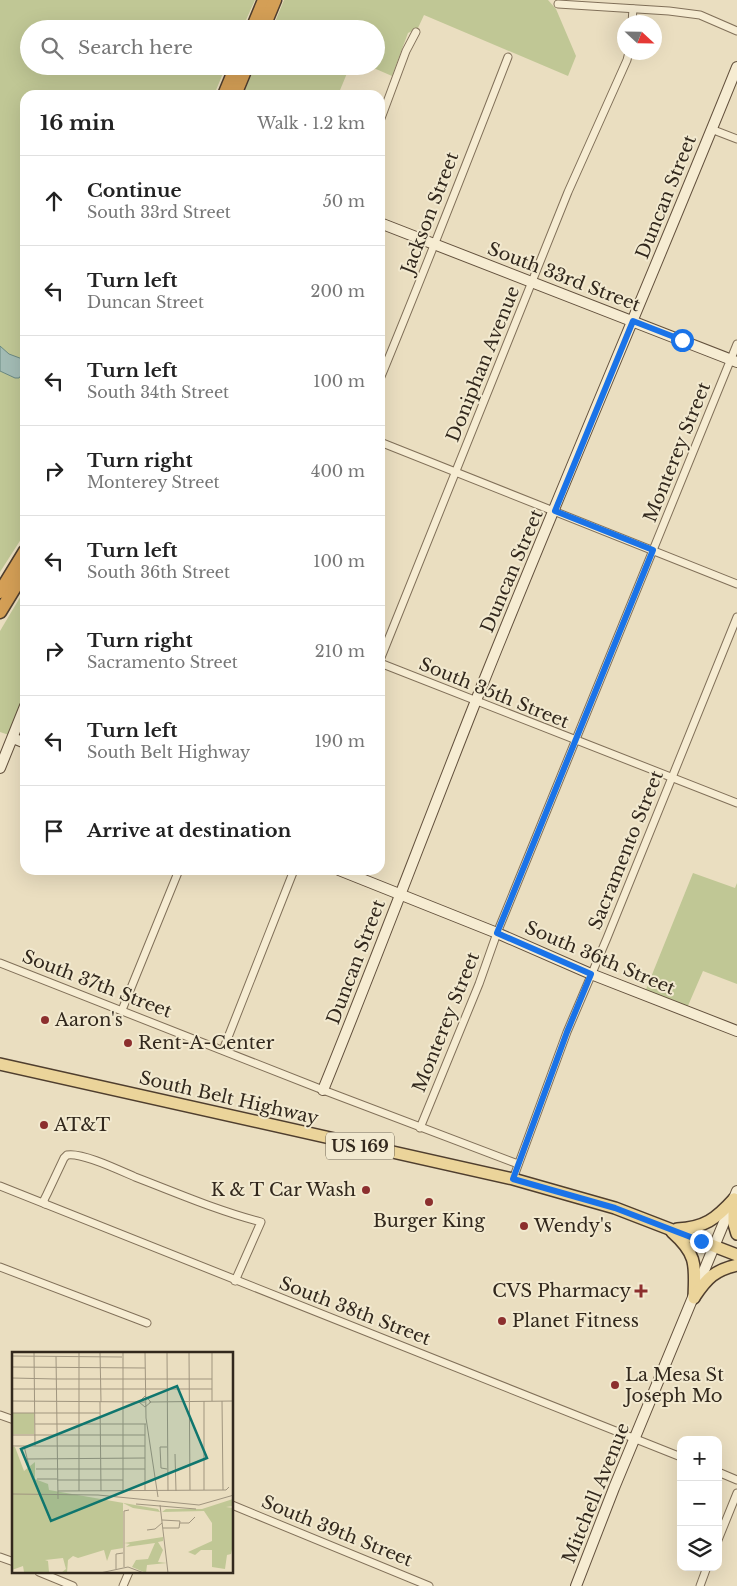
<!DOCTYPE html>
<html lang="en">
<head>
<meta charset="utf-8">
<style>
	body { margin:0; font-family:"Libre Baskerville",serif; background:#f6f6f6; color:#222 }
	.controls { position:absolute; right:15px; bottom:15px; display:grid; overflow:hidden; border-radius:10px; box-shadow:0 5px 20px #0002 }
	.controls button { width:45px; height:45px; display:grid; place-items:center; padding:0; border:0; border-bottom:1px solid #e0e0e0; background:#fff; color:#222; font:25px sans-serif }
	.compass { position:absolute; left:617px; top:15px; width:45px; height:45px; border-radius:50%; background:#fff; box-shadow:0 5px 20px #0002; rotate:112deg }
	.stop { position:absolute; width:15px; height:15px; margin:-11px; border:4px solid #1a73e8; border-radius:50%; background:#fff }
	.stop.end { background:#1a73e8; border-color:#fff; box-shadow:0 1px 5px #0008 }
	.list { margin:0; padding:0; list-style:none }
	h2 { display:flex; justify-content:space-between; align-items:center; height:65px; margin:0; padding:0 20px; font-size:21px }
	h2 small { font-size:16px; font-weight:400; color:#767676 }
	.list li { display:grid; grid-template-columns:32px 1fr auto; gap:15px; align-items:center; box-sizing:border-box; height:90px; padding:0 20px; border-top:1px solid #e0e0e0 }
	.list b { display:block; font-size:19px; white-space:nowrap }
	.list p { margin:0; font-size:16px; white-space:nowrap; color:#767676 }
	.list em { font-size:16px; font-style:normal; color:#767676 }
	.icon { flex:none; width:28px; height:28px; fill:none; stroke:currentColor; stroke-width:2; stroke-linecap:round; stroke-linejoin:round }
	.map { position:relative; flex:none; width:737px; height:1586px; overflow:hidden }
	.search { position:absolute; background:#fff; box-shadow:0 5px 20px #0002; left:20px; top:20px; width:365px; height:55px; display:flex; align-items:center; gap:12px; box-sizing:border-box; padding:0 18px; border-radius:28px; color:#767676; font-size:19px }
	.panel { position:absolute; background:#fff; box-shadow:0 5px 20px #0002; left:20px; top:90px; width:365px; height:785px; border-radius:15px }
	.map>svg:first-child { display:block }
</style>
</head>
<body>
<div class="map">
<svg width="737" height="1586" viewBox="0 0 737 1586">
	<rect width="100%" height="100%" fill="#eadec0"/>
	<g fill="#c0c795">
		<polygon points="0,0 255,0 242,29 29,29 29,66 226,66 214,95 25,95 25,533 0,572"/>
		<polygon points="284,0 548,0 556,9 576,56 568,76 424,15 418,28 408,33 392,76 369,66 376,66 376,29 272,29"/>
		<polygon points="255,66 350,66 338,95 287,95 282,93 281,95 243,95"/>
		<polygon points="25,589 25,694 9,735 0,732 0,631"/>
		<polygon points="693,873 735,888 737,883 737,984 703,971 687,1008 645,992"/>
	</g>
	<polygon fill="#a3bcb5" stroke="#6b8982" points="0,346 9,354 25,360 25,370 19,378 15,378 0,371"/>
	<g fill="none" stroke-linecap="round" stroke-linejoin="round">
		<defs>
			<g id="street">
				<polyline points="558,4 669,11 700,15 737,31"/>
				<polyline points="632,22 633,9"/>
				<polyline points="380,121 406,51 416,32"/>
				<polyline points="711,129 737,139"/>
				<path d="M380,379C424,272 466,165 508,57"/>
				<polyline points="380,442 737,584"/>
				<polyline points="380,660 568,192 627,60 629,52"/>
				<polyline points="380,663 737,803"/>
				<polyline points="0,963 323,1090 518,1164"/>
				<polyline points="122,1010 179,870"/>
				<polyline points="223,1050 294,870"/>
				<polyline points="420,1128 479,984 497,933 737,344"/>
				<polyline points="513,1179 567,1032 607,938 737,617"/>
				<polyline points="0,1186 681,1457"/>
				<path d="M45,1204L44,1200L47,1194L64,1158L67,1155C82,1152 119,1170 135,1177C177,1193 218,1211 261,1222L235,1281"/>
				<polyline points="0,1267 147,1323"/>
				<polyline points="0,1415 14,1420"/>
				<polyline points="718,1472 737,1480"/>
				<polyline points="232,1505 429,1586"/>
				<polyline points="718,1540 737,1493"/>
				<polyline points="0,1557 14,1562"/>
				<polyline points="39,1572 73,1586"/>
				<polyline points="123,1586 129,1572"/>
				<polyline points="700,1586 707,1567"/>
			</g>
			<g id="secondary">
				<polyline points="380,223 737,362"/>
				<polyline points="13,738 25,743"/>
				<polyline points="0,768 25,706"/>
				<polyline points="339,870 497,933 591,974 737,1031"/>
				<path d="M323,1090C375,962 424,832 475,703C560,490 651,280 737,67"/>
				<polyline points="576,1586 614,1488 737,1191"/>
			</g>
			<g id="primary">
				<polyline points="0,1064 513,1179 615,1208 737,1255"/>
				<polyline points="734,1199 734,1224 737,1234"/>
				<path d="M677,1229C704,1228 716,1219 734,1199"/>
				<path d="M672,1232C698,1255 695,1266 694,1298"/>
				<path d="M695,1296C707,1278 715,1270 737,1265"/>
			</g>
			<g id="highway">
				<polyline points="252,29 264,0"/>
				<polyline points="263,29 275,0"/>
				<polyline points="224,95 236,66"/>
				<polyline points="235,95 247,66"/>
				<polyline points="0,592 25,551"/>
				<polyline points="0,612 25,571"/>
			</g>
		</defs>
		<use href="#street" stroke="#817059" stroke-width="9"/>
		<use href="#secondary" stroke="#63513d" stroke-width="12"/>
		<use href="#primary" stroke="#4f3e2e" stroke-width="14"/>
		<use href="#highway" stroke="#4f3e2e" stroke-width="15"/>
		<use href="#street" stroke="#f6ecd2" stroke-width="7"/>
		<use href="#secondary" stroke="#f6ecd2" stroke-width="10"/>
		<use href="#primary" stroke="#ebd49a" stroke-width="11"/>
		<use href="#highway" stroke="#d49f56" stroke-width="12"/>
	</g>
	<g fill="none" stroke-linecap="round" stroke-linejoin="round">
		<polyline stroke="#1a73e8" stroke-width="6" points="682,340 633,321 555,511 653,550 497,933 591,974 567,1032 513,1179 615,1208 701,1241"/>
	</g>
	<g fill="#8c2f2e" stroke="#f2e9cf" stroke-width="2">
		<circle cx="45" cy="1020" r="5"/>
		<circle cx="128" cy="1043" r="5"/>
		<circle cx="44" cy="1125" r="5"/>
		<circle cx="366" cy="1190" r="5"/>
		<circle cx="429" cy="1202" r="5"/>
		<circle cx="524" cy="1226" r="5"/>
		<path d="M638.5 1283.5h5v5h5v5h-5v5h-5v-5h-5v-5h5z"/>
		<circle cx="502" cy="1321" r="5"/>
		<circle cx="615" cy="1385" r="5"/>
	</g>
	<g text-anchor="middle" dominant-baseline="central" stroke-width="4" stroke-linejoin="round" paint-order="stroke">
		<rect fill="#f2e9cf" stroke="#6c6252" stroke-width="1" x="326" y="1132.5" width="68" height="27" rx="4"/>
		<g font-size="16" font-weight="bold" fill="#32281d">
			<text x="360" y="1146">US 169</text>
		</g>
		<g font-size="18" fill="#32281d" stroke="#f2e9cf">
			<text transform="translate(666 197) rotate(-68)">Duncan Street</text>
			<text transform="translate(430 213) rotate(-69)">Jackson Street</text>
			<text transform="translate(564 277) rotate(21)">South 33rd Street</text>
			<text transform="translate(483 364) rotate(-68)">Doniphan Avenue</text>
			<text transform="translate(677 452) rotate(-68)">Monterey Street</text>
			<text transform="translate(512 571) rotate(-67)">Duncan Street</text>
			<text transform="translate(494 693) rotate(22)">South 35th Street</text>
			<text transform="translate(626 850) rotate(-68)">Sacramento Street</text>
			<text transform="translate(600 958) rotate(23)">South 36th Street</text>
			<text transform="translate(356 962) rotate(-69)">Duncan Street</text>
			<text transform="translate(97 984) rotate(21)">South 37th Street</text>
			<text transform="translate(446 1022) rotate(-68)">Monterey Street</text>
			<text transform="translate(229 1098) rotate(13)">South Belt Highway</text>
			<text transform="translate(355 1311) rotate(21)">South 38th Street</text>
			<text transform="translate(596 1493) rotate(-68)">Mitchell Avenue</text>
			<text transform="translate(337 1531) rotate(22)">South 39th Street</text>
		</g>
		<g font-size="18" fill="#32281d" stroke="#f2e9cf" text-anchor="start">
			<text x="55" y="1020">Aaron's</text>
			<text x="138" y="1043">Rent-A-Center</text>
			<text x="54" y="1125">AT&amp;T</text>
			<text x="356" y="1190" text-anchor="end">K &amp; T Car Wash</text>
			<text x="429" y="1221" text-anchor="middle">Burger King</text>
			<text x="534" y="1226">Wendy's</text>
			<text x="631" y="1291" text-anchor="end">CVS Pharmacy</text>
			<text x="512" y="1321">Planet Fitness</text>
			<text x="625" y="1375">La Mesa St<tspan x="625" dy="21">Joseph Mo</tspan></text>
		</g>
	</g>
	<g transform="translate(12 1352)">
		<rect width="221" height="221" fill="#eadec0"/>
		<path d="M0,61H22V82H1V94ZM0,95H3L12,119L23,110V127L36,132L37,138L146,157L148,160L121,156L111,151V196L99,198L95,209L92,198L66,206L61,204L56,208L55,221H49L54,217L51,206L33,208L36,209L37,220H12L11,214L0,218ZM221,147V154L214,155L222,156L221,192L219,202L215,203L213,217L200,215V198H189L183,203L176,200L200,189V171L192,159L150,160L154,157H190ZM151,185V189L146,190L151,198L146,210L155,211L135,213L134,221L120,215L124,208L136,207L143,191L114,195L118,192L112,191Z" fill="#c0c795"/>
		<path fill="none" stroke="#a0957f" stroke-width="1" d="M22,0L23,94M67,0V139M88,0L89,50M111,0V50M133,0L134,66L146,145M155,0L156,139M177,0L178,138M200,0V49M0,4L110,5M44,4L46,147M0,15L133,16M0,26L44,27M0,27V61M44,27H200M0,37H200M133,44L139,50L133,55L127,50ZM0,49L133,50M192,49V138M210,49L211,138M88,50L89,139M111,50V139M137,50L222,49M0,61H88M23,72H134M133,72V139M0,83H133M0,94H133M12,94L17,114M155,95H148L149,116L155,117M163,102L164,139M14,107L133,106M0,117V94M24,117H133M0,119V152M25,127H45M45,128H111M46,139L214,138L217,135M0,142L86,143L187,153L222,143M124,152L184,157M148,153L156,221M150,168L168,169L167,176H151M168,171H177L183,165M135,178L143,177L150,171M112,215V159L117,158M104,217V202L111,201M88,221L116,215L132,221"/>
		<path fill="#0f766e" fill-opacity="0.15" stroke="#0f766e" stroke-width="2.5" d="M165,34L195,106L39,169L9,97Z"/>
		<rect width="221" height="221" fill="none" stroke="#32281d" stroke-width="2.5"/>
	</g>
</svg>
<div class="controls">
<button>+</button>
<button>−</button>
<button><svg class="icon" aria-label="layers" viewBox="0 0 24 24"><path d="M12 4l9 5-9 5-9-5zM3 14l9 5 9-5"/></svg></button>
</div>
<svg class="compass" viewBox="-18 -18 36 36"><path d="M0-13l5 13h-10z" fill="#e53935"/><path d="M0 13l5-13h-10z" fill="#767676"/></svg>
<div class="stop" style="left:682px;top:340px"></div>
<div class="stop end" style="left:701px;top:1241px"></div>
<div class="search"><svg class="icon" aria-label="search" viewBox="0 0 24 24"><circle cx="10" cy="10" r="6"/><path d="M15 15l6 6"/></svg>Search here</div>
<section class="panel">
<h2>16 min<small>Walk · 1.2 km</small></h2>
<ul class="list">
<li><svg class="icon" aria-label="ahead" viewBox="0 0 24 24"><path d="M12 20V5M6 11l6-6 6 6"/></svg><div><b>Continue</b><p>South 33rd Street</p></div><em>50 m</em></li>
<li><svg class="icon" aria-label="left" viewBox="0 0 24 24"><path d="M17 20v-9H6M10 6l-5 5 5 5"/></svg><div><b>Turn left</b><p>Duncan Street</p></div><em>200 m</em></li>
<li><svg class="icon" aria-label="left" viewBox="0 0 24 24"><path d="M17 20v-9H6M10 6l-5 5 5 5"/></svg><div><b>Turn left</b><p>South 34th Street</p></div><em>100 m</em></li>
<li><svg class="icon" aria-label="right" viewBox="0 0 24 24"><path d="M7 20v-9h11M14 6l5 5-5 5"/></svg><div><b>Turn right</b><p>Monterey Street</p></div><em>400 m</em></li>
<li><svg class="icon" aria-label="left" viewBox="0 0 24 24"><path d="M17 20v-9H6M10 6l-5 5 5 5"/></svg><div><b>Turn left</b><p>South 36th Street</p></div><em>100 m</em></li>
<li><svg class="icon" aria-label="right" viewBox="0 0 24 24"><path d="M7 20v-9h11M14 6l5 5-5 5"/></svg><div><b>Turn right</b><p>Sacramento Street</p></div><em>210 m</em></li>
<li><svg class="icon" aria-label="left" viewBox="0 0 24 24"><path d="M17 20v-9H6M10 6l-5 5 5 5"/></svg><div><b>Turn left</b><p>South Belt Highway</p></div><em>190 m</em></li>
<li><svg class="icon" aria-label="arrive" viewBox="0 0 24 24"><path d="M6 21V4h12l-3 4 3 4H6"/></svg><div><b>Arrive at destination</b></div></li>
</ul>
</section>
</div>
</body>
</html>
